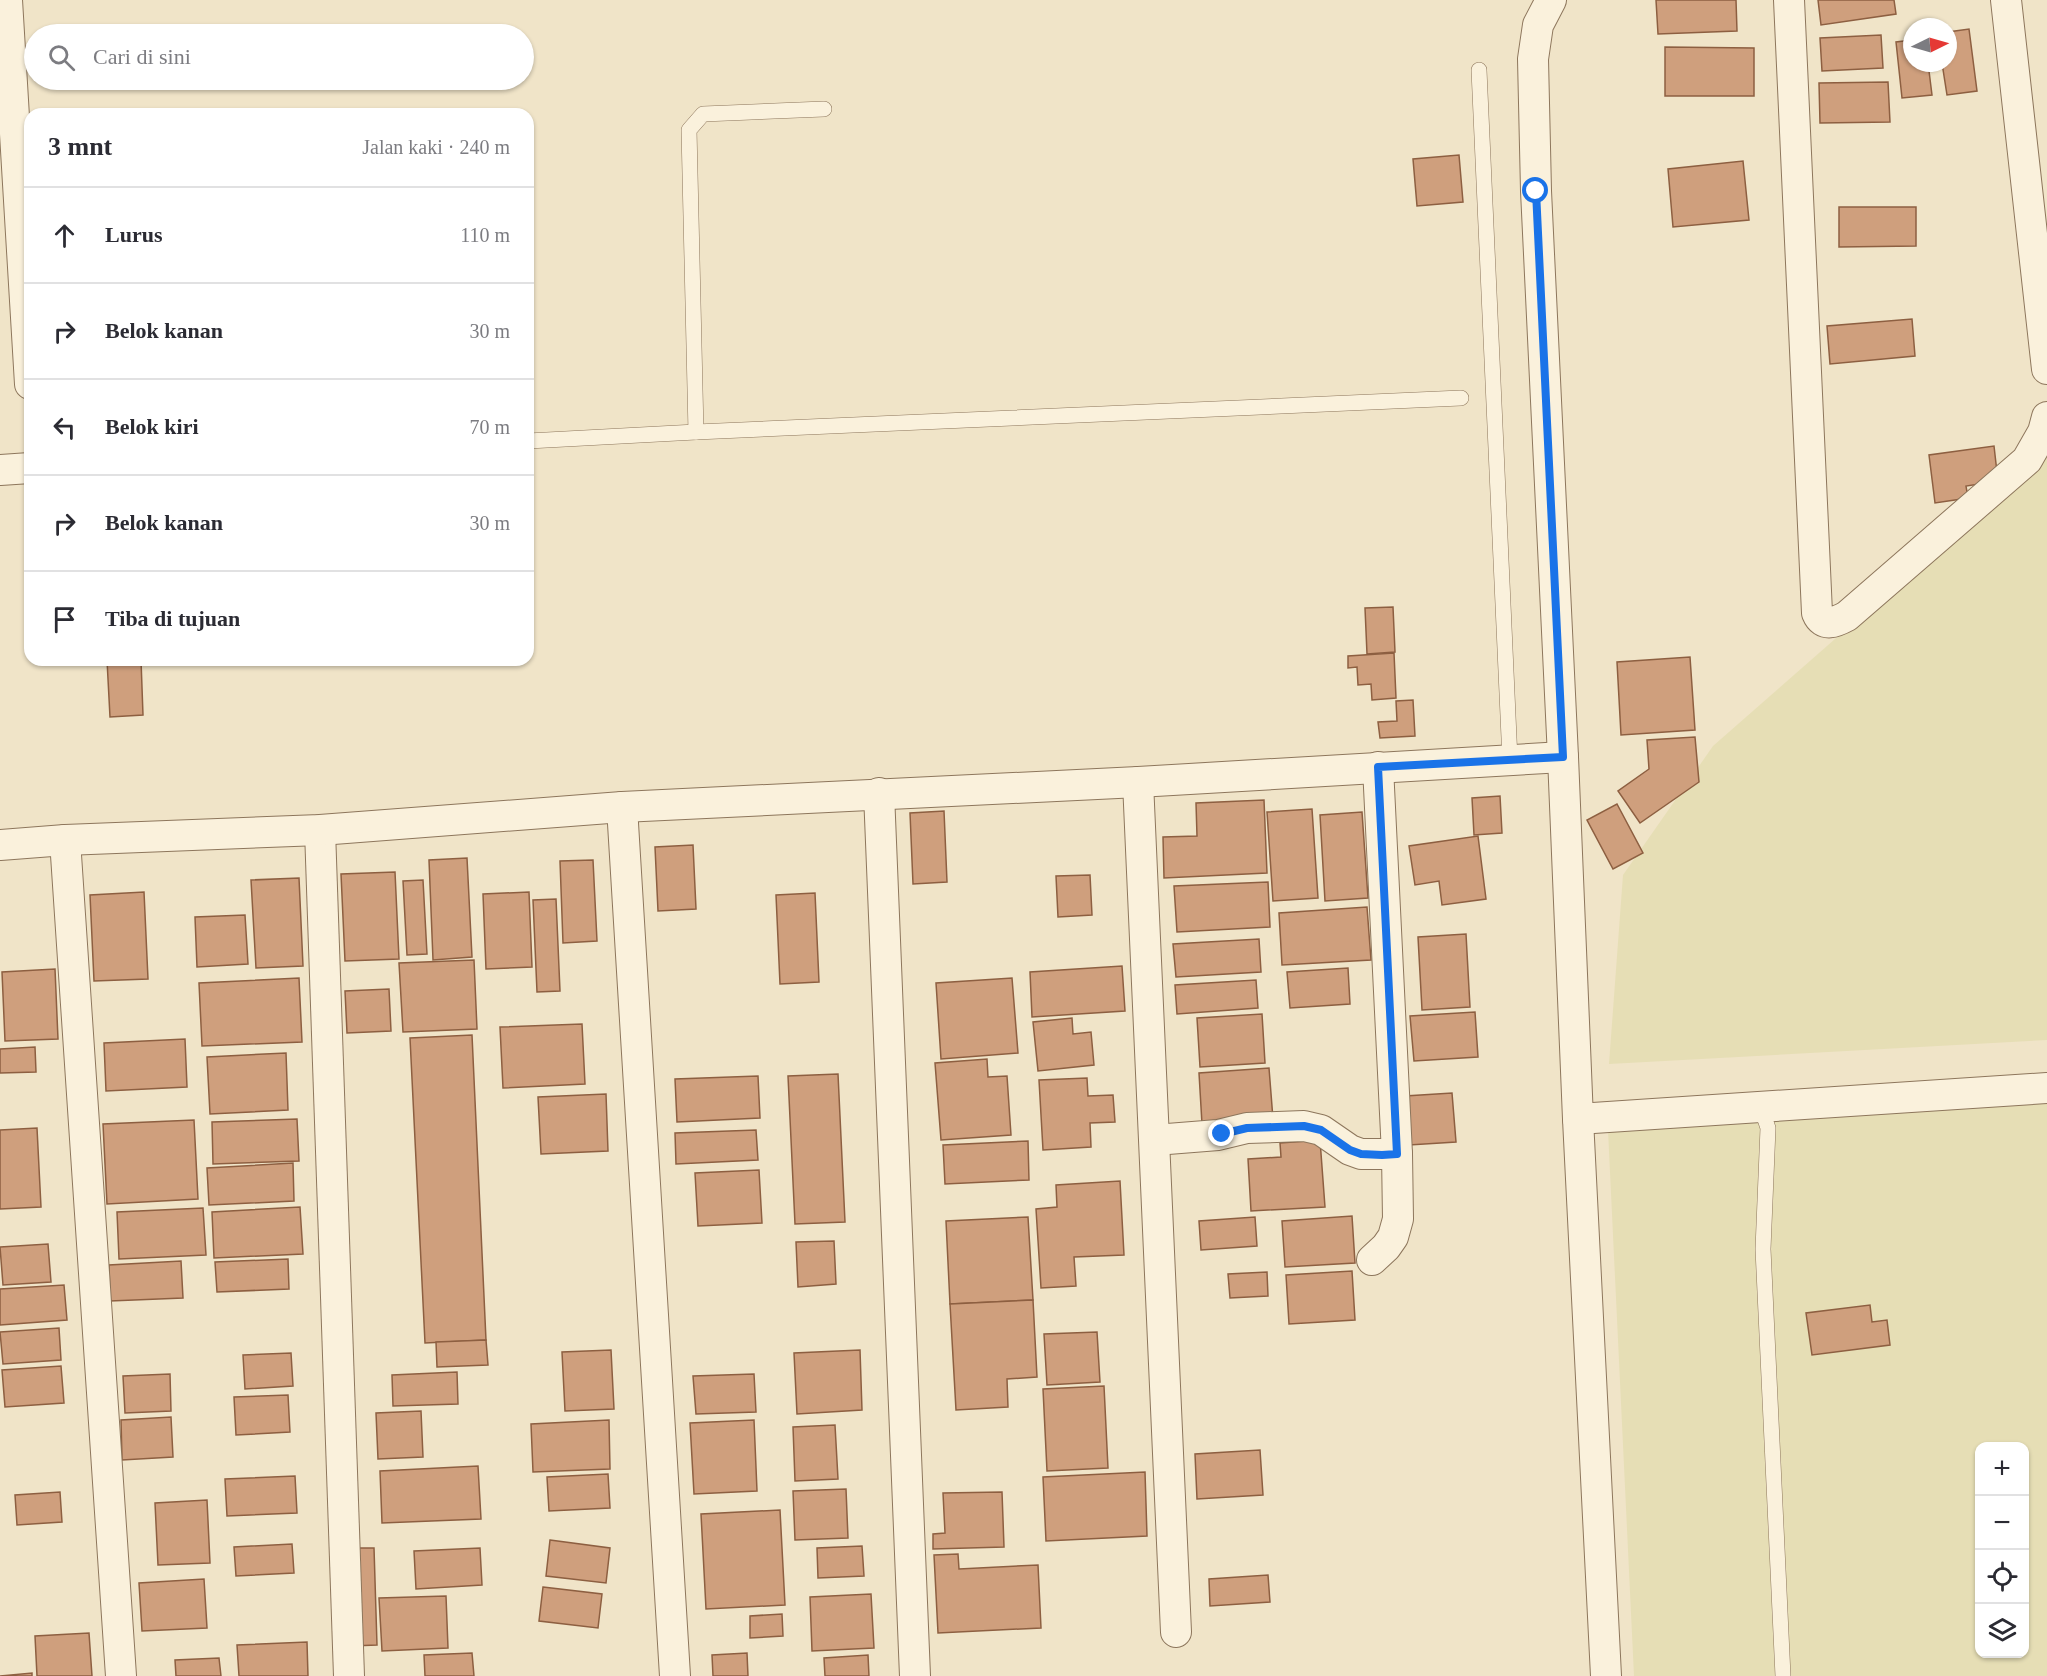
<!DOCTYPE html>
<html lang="id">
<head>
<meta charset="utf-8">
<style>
	body { margin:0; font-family:"Times New Roman",serif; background:#f2f2f3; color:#2b2b33 }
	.controls { position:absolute; right:18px; bottom:18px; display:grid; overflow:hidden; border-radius:12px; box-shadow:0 2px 4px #0004 }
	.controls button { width:54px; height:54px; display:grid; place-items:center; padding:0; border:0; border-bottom:2px solid #e1e1e2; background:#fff; color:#2b2b33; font:30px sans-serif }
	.compass { position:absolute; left:1903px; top:18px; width:54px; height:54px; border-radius:50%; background:#fff; box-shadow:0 2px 4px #0004; rotate:85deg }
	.stop { position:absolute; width:18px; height:18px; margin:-14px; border:4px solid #1a73e8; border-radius:50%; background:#fff }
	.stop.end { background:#1a73e8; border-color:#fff; box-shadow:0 2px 6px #0008 }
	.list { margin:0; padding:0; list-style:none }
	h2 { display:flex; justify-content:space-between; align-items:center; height:78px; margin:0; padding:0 24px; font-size:26px }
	h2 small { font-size:20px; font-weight:400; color:#7c7c81 }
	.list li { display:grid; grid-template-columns:39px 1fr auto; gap:18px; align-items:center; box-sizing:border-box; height:96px; padding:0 24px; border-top:2px solid #e1e1e2 }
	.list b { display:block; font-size:22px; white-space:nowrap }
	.list em { font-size:20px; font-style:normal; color:#7c7c81 }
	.icon { flex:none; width:33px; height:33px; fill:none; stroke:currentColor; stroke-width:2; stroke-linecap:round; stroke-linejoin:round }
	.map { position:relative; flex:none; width:2047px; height:1676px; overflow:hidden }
	.search { position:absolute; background:#fff; box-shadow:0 2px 4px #0004; left:24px; top:24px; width:510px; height:66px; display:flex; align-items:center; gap:15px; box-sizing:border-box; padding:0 21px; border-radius:33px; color:#7c7c81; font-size:22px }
	.panel { position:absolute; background:#fff; box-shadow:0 2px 4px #0004; left:24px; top:108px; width:510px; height:558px; border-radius:18px }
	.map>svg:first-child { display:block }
</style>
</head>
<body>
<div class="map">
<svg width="2047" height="1676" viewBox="0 0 2047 1676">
	<rect width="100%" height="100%" fill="#f0e4c8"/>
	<g fill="#e6deb5" fill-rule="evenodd">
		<polygon points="2047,453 2047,1040 1609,1064 1623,875 1713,746"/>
		<path d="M2047,1085V1676H1634L1607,1109ZM1980,1446H2024V1654H1980Z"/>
	</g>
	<g fill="#cf9f7d" stroke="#8d5f41" stroke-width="1.5">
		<polygon points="1656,0 1736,0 1737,31 1658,34"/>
		<polygon points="1818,0 1894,0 1896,14 1821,25"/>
		<polygon points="1969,29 1977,91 1947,95 1942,63 1948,63 1948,32"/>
		<polygon points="1881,35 1883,68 1822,71 1820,38"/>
		<polygon points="1912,40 1912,63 1928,63 1932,95 1902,98 1896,42"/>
		<polygon points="1665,47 1754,48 1754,96 1665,96"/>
		<polygon points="1888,82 1890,122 1820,123 1819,83"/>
		<polygon points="1459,155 1463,202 1417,206 1413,159"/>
		<polygon points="1743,161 1749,220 1673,227 1668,169"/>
		<polygon points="1839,207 1916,207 1916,246 1839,247"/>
		<polygon points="1912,319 1915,356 1830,364 1827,326"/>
		<polygon points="1994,446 1998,481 1966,486 1968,498 1935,503 1929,455"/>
		<polygon points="1393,607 1395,652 1367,654 1365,608"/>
		<polygon points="1394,653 1396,698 1372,700 1371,684 1358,685 1357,667 1348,668 1348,656"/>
		<polygon points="1690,657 1695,730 1621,735 1617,662"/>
		<polygon points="107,660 141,660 143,715 110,717"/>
		<polygon points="1413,700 1415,736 1380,738 1378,722 1397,721 1396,701"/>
		<polygon points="1695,737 1699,782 1640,823 1618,791 1649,769 1647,740"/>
		<polygon points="1500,796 1502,833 1474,835 1472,798"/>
		<polygon points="1264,800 1267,873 1164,878 1163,837 1197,836 1196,803"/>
		<polygon points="1617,804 1643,853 1613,869 1587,820"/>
		<polygon points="1312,809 1318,898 1273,901 1267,812"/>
		<polygon points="944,811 947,882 913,884 910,813"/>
		<polygon points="1362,812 1368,898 1325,901 1320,815"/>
		<polygon points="1478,836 1486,899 1442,905 1439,881 1415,885 1409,846"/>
		<polygon points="693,845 696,909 658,911 655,847"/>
		<polygon points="467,858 472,957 433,960 429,860"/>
		<polygon points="593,860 597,941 563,943 560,861"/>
		<polygon points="395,872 399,959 345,961 341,874"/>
		<polygon points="1090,875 1092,915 1058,917 1056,876"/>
		<polygon points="299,878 303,966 256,968 251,880"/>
		<polygon points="423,880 427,954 407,955 403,881"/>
		<polygon points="1268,882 1270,927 1177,932 1174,886"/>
		<polygon points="144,892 148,979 94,981 90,895"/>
		<polygon points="529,892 532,967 486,969 483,894"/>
		<polygon points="815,893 819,982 780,984 776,895"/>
		<polygon points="556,899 560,991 537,992 533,900"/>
		<polygon points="1367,907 1371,960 1282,965 1279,913"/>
		<polygon points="245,915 248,964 197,967 195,917"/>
		<polygon points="1466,934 1470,1007 1422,1010 1418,937"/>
		<polygon points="1259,939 1261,972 1176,977 1173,944"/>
		<polygon points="474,960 477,1029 403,1032 399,963"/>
		<polygon points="1122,966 1125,1011 1032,1017 1030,972"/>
		<polygon points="1348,968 1350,1004 1290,1008 1287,972"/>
		<polygon points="55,969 58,1039 5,1041 2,972"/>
		<polygon points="299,978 302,1042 202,1046 199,983"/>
		<polygon points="1012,978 1018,1053 941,1059 936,983"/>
		<polygon points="1256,980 1258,1008 1177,1014 1175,985"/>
		<polygon points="389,989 391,1031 347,1033 345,991"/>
		<polygon points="1475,1012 1478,1057 1414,1061 1410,1016"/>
		<polygon points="1262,1014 1265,1063 1200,1067 1197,1018"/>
		<polygon points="1072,1018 1073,1034 1091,1032 1094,1065 1038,1071 1033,1022"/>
		<polygon points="582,1024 585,1084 503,1088 500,1027"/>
		<polygon points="472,1035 486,1340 425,1343 410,1038"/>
		<polygon points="185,1039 187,1087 106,1091 104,1043"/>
		<polygon points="35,1047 36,1072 0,1073 0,1049"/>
		<polygon points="286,1053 288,1110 210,1114 207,1057"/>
		<polygon points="987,1059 988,1077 1007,1076 1011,1135 941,1140 935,1063"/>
		<polygon points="1269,1068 1273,1119 1202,1124 1199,1073"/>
		<polygon points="838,1074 845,1222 795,1224 788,1076"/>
		<polygon points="758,1076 760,1118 677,1122 675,1079"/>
		<polygon points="1087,1078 1088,1096 1113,1095 1115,1122 1090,1123 1091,1147 1043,1150 1039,1080"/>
		<polygon points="1452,1093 1456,1142 1409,1145 1405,1096"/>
		<polygon points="606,1094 608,1151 541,1154 538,1097"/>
		<polygon points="297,1119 299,1161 213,1164 212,1122"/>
		<polygon points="194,1120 198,1199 107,1204 103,1124"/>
		<polygon points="37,1128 41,1207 0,1209 0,1130"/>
		<polygon points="756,1130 758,1160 676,1164 675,1133"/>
		<polygon points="1320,1140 1325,1207 1251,1211 1248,1159 1281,1157 1280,1143"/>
		<polygon points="1028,1141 1029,1180 945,1184 943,1145"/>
		<polygon points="293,1163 294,1201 209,1205 207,1168"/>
		<polygon points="759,1170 762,1223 698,1226 695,1173"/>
		<polygon points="1120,1181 1124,1255 1074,1257 1076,1286 1041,1288 1036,1209 1057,1207 1056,1185"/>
		<polygon points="300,1207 303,1254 214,1258 212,1212"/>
		<polygon points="203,1208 206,1255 119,1259 117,1212"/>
		<polygon points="1352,1216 1355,1263 1285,1267 1282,1221"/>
		<polygon points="1028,1217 1033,1300 950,1304 946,1221"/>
		<polygon points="1255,1217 1257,1246 1201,1250 1199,1221"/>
		<polygon points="834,1241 836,1284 798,1287 796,1242"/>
		<polygon points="48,1244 51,1282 3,1285 0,1247"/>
		<polygon points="288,1259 289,1289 217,1292 215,1262"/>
		<polygon points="181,1261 183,1298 110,1301 109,1265"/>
		<polygon points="1352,1271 1355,1320 1289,1324 1286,1275"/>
		<polygon points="1267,1272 1268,1296 1230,1298 1228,1274"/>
		<polygon points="64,1285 67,1320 0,1325 0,1289"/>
		<polygon points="1033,1300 1037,1377 1007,1379 1008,1407 956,1410 950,1304"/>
		<polygon points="1870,1305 1872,1322 1887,1320 1890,1345 1812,1355 1806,1313"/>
		<polygon points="59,1328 61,1360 3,1364 0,1332"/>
		<polygon points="1097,1332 1100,1382 1047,1385 1044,1334"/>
		<polygon points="486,1340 488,1365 437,1367 436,1342"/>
		<polygon points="611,1350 614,1409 565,1411 562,1352"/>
		<polygon points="860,1350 862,1410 797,1414 794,1353"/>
		<polygon points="291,1353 293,1386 245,1389 243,1355"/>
		<polygon points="61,1366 64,1403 5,1407 2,1370"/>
		<polygon points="457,1372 458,1404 393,1406 392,1375"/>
		<polygon points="170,1374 171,1411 125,1413 123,1376"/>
		<polygon points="754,1374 756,1412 696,1414 693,1376"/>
		<polygon points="1104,1386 1108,1468 1047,1471 1043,1389"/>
		<polygon points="288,1395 290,1432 236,1435 234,1397"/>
		<polygon points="421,1411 423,1457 378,1459 376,1413"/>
		<polygon points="171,1417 173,1457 122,1460 121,1420"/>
		<polygon points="609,1420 610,1469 533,1472 531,1424"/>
		<polygon points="754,1420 757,1491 694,1494 690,1423"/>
		<polygon points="835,1425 838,1479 795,1481 793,1427"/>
		<polygon points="1260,1450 1263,1495 1197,1499 1195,1454"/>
		<polygon points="478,1466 481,1519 382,1523 380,1471"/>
		<polygon points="1145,1472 1147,1536 1046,1541 1043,1477"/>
		<polygon points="608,1474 610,1508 549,1511 547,1477"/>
		<polygon points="295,1476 297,1513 227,1516 225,1479"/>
		<polygon points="846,1489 848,1538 795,1540 793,1491"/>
		<polygon points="60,1492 62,1522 17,1525 15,1495"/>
		<polygon points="1002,1492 1004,1547 933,1549 933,1534 945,1533 943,1493"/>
		<polygon points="207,1500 210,1563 158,1565 155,1503"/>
		<polygon points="780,1510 785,1605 706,1609 701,1514"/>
		<polygon points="550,1540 610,1548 606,1583 546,1576"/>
		<polygon points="292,1544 294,1573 236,1576 234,1547"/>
		<polygon points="862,1546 864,1576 818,1578 817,1548"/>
		<polygon points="348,1548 374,1548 377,1645 351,1646"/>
		<polygon points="480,1548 482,1585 416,1589 414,1551"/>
		<polygon points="958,1554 959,1569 1038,1565 1041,1628 938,1633 934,1555"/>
		<polygon points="1268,1575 1270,1602 1210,1606 1209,1579"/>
		<polygon points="204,1579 207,1628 142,1631 139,1583"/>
		<polygon points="543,1587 602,1594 598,1628 539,1621"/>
		<polygon points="871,1594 874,1648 812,1651 810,1597"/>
		<polygon points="446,1596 448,1648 382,1651 379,1598"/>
		<polygon points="782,1614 783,1636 750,1638 750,1616"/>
		<polygon points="89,1633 92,1676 37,1676 35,1636"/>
		<polygon points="307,1642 308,1676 239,1676 237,1645"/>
		<polygon points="472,1653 474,1676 425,1676 424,1655"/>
		<polygon points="747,1653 748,1676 713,1676 712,1655"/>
		<polygon points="868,1655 869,1676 825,1676 824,1658"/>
		<polygon points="219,1658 221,1676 176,1676 175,1660"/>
		<polygon points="32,1673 32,1676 0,1676"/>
	</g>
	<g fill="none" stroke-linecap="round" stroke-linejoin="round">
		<defs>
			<g id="service">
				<polyline points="1479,70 1510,760"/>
				<polyline points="696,432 689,130 703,114 824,109"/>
				<polyline points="528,441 696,432 1461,398"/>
				<polyline points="1757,1108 1765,1119 1768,1128 1763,1249 1783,1676"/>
			</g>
			<g id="minor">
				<polyline points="7,0 30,384"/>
				<polyline points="1551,0 1538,25 1533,59 1536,191 1563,757 1578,1119 1606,1676"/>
				<path d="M1789,0L1817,613C1823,628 1836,622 1847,616L2027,460L2043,432L2047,417"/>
				<polyline points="2006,0 2047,369"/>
				<polyline points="0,470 30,468"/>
				<polyline points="1138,782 1176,1632"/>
				<polyline points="879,793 915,1676"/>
				<polyline points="622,807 675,1676"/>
				<polyline points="320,830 349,1676"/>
				<polyline points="65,840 121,1676"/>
				<polyline points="0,845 65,840 320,830 622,807 1138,782 1563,757"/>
				<polyline points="1578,1119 2047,1088"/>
				<polyline points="1155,1140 1218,1135 1247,1128 1304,1126 1321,1130 1350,1150 1361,1154 1397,1154"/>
				<polyline points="1372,1260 1386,1247 1393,1237 1398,1219 1397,1154 1378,767"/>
			</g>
		</defs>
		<use href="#service" stroke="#8d765c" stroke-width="16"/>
		<use href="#minor" stroke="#8d765c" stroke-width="32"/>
		<use href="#service" stroke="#faf1dc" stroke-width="15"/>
		<use href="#minor" stroke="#faf1dc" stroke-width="30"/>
	</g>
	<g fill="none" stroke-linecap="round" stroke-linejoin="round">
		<polyline stroke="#1a73e8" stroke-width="8" points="1222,1134 1247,1128 1304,1126 1321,1130 1350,1150 1361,1154 1382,1155 1397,1154 1378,767 1563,757 1536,191"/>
	</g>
</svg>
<div class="controls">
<button>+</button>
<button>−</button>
<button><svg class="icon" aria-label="locate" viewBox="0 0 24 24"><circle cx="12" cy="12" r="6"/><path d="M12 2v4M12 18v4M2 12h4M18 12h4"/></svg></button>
<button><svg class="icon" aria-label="layers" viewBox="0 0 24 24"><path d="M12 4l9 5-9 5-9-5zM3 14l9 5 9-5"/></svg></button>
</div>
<svg class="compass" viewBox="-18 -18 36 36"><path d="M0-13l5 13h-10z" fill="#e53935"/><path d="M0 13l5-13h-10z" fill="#7c7c81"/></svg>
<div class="stop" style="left:1536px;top:191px"></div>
<div class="stop end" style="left:1222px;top:1134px"></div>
<div class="search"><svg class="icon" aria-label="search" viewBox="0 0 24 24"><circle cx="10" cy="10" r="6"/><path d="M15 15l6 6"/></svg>Cari di sini</div>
<section class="panel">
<h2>3 mnt<small>Jalan kaki · 240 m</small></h2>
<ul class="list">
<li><svg class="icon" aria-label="ahead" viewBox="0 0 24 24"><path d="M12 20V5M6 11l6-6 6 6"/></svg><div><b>Lurus</b></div><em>110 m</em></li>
<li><svg class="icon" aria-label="right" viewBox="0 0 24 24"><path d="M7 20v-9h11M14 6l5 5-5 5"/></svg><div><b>Belok kanan</b></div><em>30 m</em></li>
<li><svg class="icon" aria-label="left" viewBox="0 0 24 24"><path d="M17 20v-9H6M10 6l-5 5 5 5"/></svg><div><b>Belok kiri</b></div><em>70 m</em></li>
<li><svg class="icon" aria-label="right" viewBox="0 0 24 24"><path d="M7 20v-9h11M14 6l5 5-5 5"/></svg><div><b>Belok kanan</b></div><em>30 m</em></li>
<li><svg class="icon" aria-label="arrive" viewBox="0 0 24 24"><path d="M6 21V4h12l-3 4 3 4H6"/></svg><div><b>Tiba di tujuan</b></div></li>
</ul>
</section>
</div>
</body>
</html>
